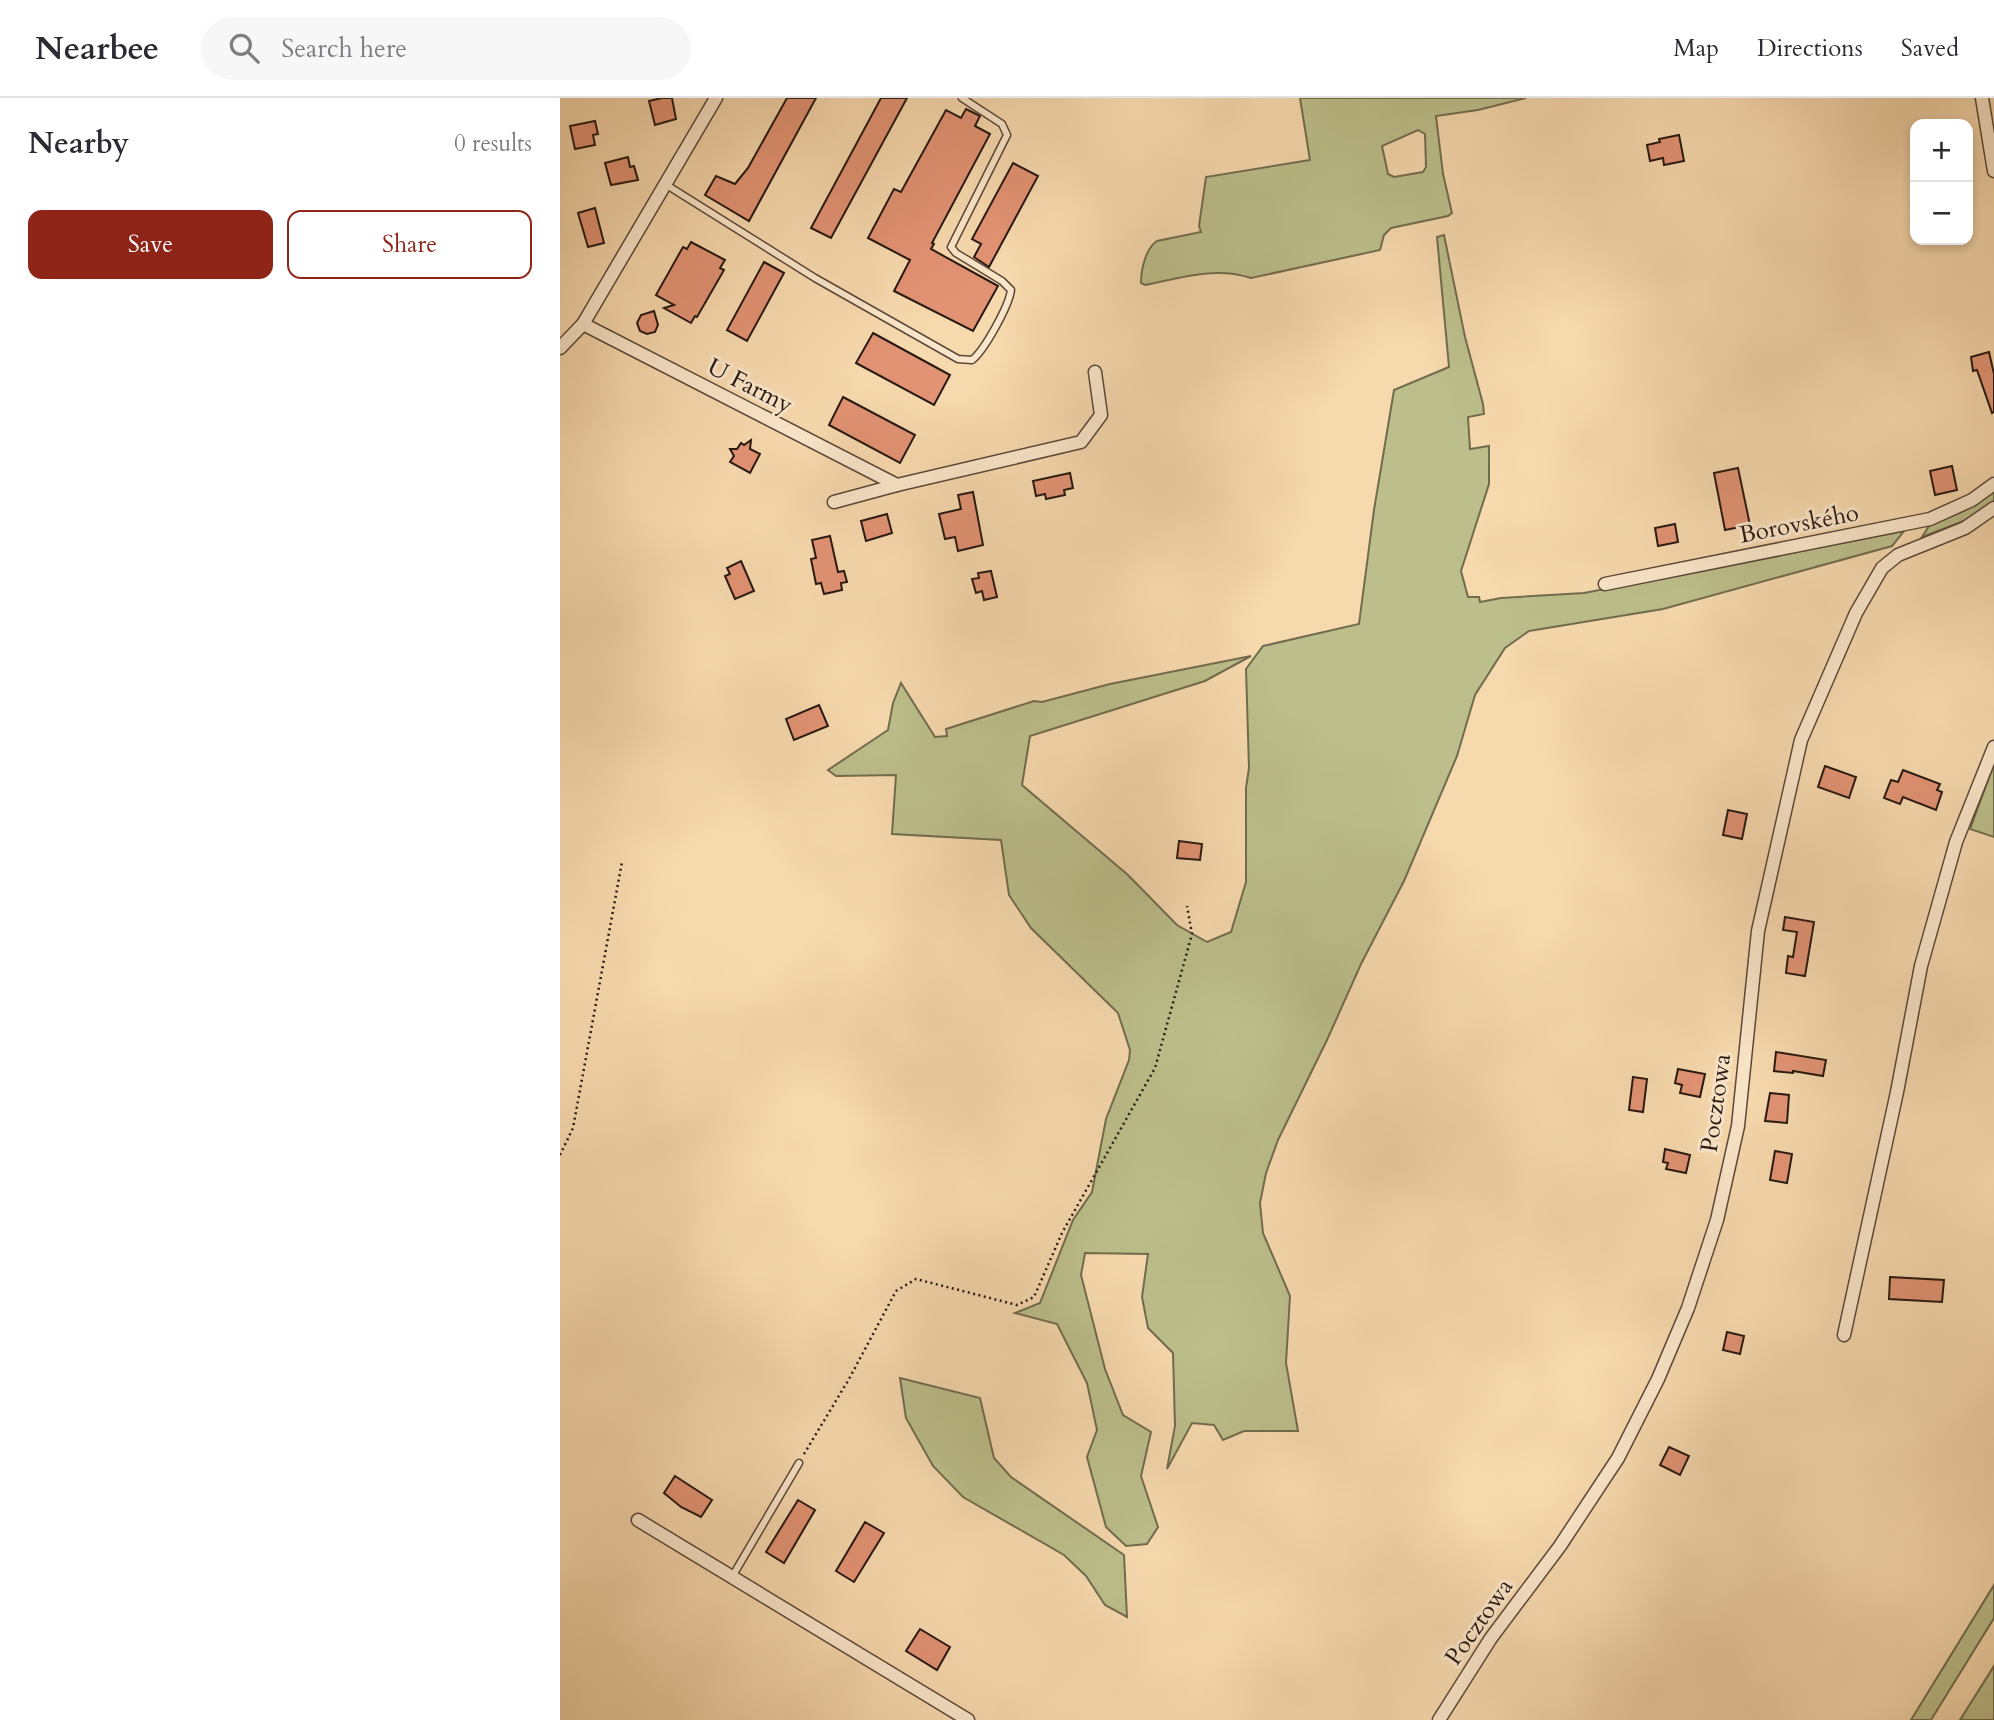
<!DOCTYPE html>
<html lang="en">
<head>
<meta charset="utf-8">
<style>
	body { margin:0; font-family:Cardo,serif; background:#f7f7f7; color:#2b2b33 }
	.controls { position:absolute; right:21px; top:21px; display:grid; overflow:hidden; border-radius:14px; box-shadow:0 4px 10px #0003 }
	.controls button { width:63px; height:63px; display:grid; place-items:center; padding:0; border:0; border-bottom:2px solid #e1e1e2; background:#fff; color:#2b2b33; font:35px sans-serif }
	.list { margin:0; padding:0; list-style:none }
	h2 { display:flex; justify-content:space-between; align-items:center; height:91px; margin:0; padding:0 28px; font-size:30px }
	h2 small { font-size:23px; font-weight:400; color:#7c7c81 }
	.actions { display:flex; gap:14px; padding:21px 28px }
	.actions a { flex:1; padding:16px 0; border:2px solid #8f2418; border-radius:14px; text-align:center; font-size:24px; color:#8f2418 }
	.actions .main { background:#8f2418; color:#fff }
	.icon { flex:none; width:38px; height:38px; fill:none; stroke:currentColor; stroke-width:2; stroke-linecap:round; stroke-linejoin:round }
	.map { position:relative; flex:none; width:1434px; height:1622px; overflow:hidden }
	header { display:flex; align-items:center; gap:42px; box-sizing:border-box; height:98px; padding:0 35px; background:#fff; border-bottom:2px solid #e1e1e2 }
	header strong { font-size:33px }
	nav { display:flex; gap:38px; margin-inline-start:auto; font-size:24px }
	.search { width:490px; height:63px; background:#f7f7f7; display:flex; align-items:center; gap:18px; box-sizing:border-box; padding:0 24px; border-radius:38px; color:#7c7c81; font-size:26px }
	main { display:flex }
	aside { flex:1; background:#fff }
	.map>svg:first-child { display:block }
</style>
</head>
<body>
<header>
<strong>Nearbee</strong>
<div class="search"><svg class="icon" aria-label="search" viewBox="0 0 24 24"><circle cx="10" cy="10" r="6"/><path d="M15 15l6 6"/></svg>Search here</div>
<nav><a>Map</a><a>Directions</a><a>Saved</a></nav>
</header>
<main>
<aside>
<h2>Nearby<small>0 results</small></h2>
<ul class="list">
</ul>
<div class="actions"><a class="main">Save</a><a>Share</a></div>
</aside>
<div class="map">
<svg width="1434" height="1622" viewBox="0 0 1434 1622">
	<rect width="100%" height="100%" fill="#f7d9ae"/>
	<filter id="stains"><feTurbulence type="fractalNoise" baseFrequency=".00286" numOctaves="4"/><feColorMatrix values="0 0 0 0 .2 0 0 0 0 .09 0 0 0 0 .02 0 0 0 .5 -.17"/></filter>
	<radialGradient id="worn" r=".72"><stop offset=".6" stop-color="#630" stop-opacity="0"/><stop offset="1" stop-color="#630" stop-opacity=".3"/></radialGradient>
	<g fill="#bcbf8b" stroke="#726c4e" stroke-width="2" fill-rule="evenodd">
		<path d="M740,0H966L918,12L876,18L883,76L892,115L888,118L831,130L824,137L820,152L691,180C656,168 620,180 585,187L581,185C581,171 586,150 597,143L641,134L639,128L646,79L750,62ZM858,32L865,36L866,69L863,74L834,79L828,76L822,48Z"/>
		<polygon points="884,137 905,239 923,306 924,316 908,319 910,351 929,348 929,386 901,473 908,499 919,499 920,504 941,500 1024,495 1344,433 1332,448 1103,511 969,533 945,550 915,597 897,658 844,783 801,866 767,942 718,1042 706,1075 700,1105 703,1135 730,1198 726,1265 738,1333 684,1333 663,1342 654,1327 632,1325 607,1371 615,1328 613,1255 588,1230 582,1199 588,1156 525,1155 521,1177 545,1271 563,1317 591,1334 581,1378 598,1429 587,1446 566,1448 546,1429 527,1359 537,1332 527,1285 497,1226 455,1215 480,1205 513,1122 532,1094 546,1021 569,962 570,952 558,915 471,830 449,797 441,742 332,736 336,677 276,678 268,672 328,632 333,605 341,585 375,639 387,638 386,631 474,603 482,604 550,586 691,558 645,583 470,638 462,687 568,777 617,827 647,844 671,834 686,784 686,690 689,670 686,571 703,548 799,526 814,412 834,292 889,269 877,139"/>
		<polygon points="1434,393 1434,404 1404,423 1362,439 1369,428 1403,413"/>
		<polygon points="1434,666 1434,739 1410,731"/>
		<polygon points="340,1280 420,1300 434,1360 451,1379 564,1457 567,1519 545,1507 526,1478 504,1457 403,1399 373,1368 346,1320"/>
		<polygon points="1434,1487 1434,1520 1371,1622 1351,1622"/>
		<polygon points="1434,1568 1434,1622 1400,1622"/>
	</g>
	<g fill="#e29374" stroke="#271812" stroke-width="2">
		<polygon points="102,0 112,0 116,21 95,27 89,3"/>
		<polygon points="227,0 256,0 189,123 145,97 156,78 175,86 188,70"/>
		<polygon points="321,0 347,0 271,140 251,130"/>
		<polygon points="406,11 420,18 415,28 430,36 372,145 374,146 371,151 438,188 413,233 334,193 350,162 308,140 334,91 341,94 386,12 401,20"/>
		<polygon points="35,23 38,36 33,37 35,47 15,51 10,28"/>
		<polygon points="1119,37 1124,63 1104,67 1103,60 1090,63 1087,47 1100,44 1099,41"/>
		<polygon points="68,59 70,69 74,68 78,82 51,87 45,65"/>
		<polygon points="453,65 478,78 429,169 414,159 421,146 412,141"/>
		<polygon points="35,110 44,145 28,149 18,115"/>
		<polygon points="131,144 165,162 160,170 164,172 137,219 135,218 131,225 104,210 114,207 96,197 123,149 127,151"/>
		<polygon points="204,164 224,175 187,243 167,232"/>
		<polygon points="94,213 98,227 95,234 87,236 80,233 77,225 81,217"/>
		<polygon points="313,235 390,277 374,307 296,265"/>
		<polygon points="1429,254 1434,276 1434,314 1432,315 1417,272 1413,273 1411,259"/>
		<polygon points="283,299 355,337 340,365 269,327"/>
		<polygon points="191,342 190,351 200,356 190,375 170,364 174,358 170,351 177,351 181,345 184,347"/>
		<polygon points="1392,368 1397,392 1375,397 1370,373"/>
		<polygon points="1178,370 1190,427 1165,432 1154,375"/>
		<polygon points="510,375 513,390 504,392 505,397 486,401 485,396 476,398 473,383"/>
		<polygon points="413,394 423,447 398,453 395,439 385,441 379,416 401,411 398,397"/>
		<polygon points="327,416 332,435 306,443 301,423"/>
		<polygon points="1115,426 1118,444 1098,448 1095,430"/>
		<polygon points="270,438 278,474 284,473 287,484 281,485 282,492 264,496 261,485 256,486 251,461 256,460 252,442"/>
		<polygon points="181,463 194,493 175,501 165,478 170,476 167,470"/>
		<polygon points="431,473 437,499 424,502 422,493 416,495 412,481 419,480 418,475"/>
		<polygon points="259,607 268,628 234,642 226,621"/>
		<polygon points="1265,668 1296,679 1289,700 1258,689"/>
		<polygon points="1343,672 1380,686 1377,692 1382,694 1376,712 1343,699 1340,706 1324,700 1331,682 1338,684"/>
		<polygon points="1168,712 1187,716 1182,741 1163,737"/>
		<polygon points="619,743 642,746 640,762 617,760"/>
		<polygon points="1225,819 1254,824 1245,878 1226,875 1228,858 1233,859 1237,834 1223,832"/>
		<polygon points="1216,954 1266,962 1263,978 1233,973 1233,975 1214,973"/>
		<polygon points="1118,971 1145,976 1140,999 1120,995 1122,987 1115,985"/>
		<polygon points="1073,979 1087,981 1083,1014 1069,1012"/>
		<polygon points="1210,995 1229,997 1227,1025 1205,1023"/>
		<polygon points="1105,1051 1130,1057 1126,1075 1106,1071 1108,1065 1103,1064"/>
		<polygon points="1215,1053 1232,1056 1227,1085 1210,1082"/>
		<polygon points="1330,1179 1384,1182 1382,1204 1329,1201"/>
		<polygon points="1167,1234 1184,1238 1180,1256 1163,1252"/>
		<polygon points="1109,1349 1129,1358 1120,1377 1100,1367"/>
		<polygon points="115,1378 152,1402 141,1419 121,1409 104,1395"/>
		<polygon points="238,1402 255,1412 224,1465 206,1454"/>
		<polygon points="305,1424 324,1435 294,1484 276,1473"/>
		<polygon points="360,1531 390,1549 377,1572 346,1553"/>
	</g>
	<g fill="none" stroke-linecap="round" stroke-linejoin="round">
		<defs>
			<g id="service">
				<path d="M105,86L255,180L398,261L412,262C424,253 449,208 451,192L442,183L396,155L391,149L447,37L442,26L402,0"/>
				<polyline points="172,1479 239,1365"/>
			</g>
			<g id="minor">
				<polyline points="1422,0 1434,73"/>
				<polyline points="23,226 337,387"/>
				<polyline points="0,250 23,226 156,0"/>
				<polyline points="274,404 337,387 521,344 541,317 535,274"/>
				<polyline points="1045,486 1370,421 1412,402 1434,386"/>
				<polyline points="1284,1237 1337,994 1361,868 1396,744 1434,649"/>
				<polyline points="78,1422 408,1622"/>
				<polyline points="879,1622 931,1540 1000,1448 1058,1360 1098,1281 1128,1210 1157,1122 1178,1028 1198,833 1241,642 1296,515 1322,470 1338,457 1405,430 1434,410"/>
			</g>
		</defs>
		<use href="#service" stroke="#5b4839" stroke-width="9"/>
		<use href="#minor" stroke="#5b4839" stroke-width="15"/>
		<g stroke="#271812" stroke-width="2.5" stroke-dasharray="2 3.5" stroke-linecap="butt">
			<polyline points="0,1057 13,1030 62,764"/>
			<polyline points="244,1356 289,1281 336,1193 356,1181 457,1207 474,1199 502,1135 595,970 632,836 627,808"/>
		</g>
		<use href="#service" stroke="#fae6ca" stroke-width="6"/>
		<use href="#minor" stroke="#fae6ca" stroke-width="12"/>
	</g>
	<g text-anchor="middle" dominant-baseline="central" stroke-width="6" stroke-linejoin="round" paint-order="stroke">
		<g font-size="24" fill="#271812" stroke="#fae6ca">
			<text transform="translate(190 288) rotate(27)">U Farmy</text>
			<text transform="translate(1239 426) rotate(-11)">Borovského</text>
			<text transform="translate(1156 1005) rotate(-82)">Pocztowa</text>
			<text transform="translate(919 1524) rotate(-55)">Pocztowa</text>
		</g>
	</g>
	<rect width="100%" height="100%" filter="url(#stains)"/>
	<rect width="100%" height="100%" fill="url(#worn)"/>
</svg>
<div class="controls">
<button>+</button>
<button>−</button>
</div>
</div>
</main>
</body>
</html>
